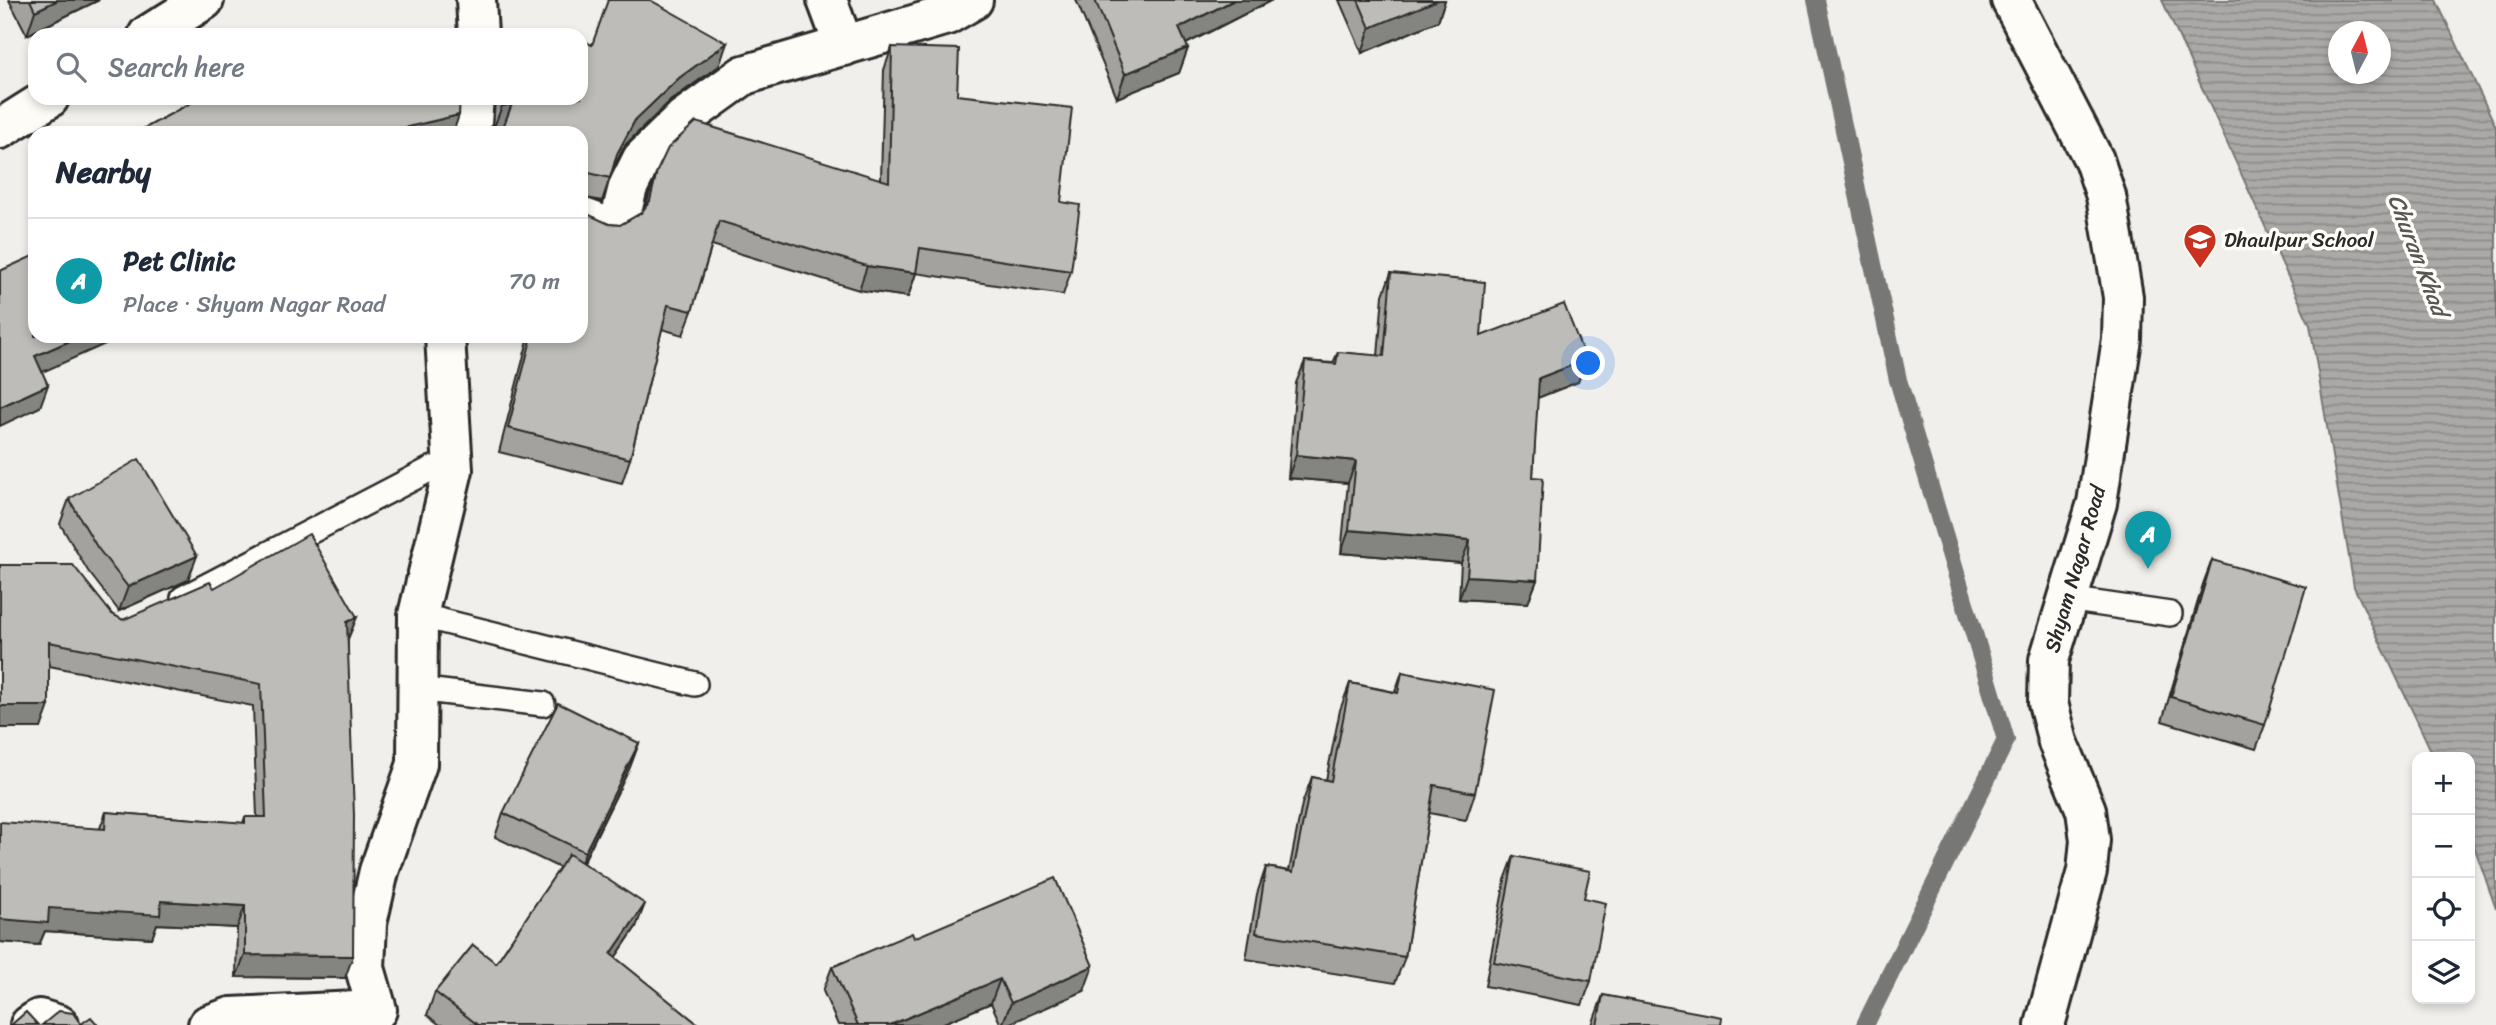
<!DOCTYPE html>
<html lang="en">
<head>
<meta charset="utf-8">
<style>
	body { margin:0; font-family:Sriracha,sans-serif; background:#f6f6f7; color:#1f2937 }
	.controls { position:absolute; right:21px; bottom:21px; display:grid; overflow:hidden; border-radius:14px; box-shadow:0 4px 10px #0003 }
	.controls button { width:63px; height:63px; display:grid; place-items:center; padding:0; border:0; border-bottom:2px solid #e0e1e3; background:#fff; color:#1f2937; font:35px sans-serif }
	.compass { position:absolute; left:2328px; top:21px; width:63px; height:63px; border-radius:50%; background:#fff; box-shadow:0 4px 10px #0003; rotate:7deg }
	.you { position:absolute; left:1589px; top:364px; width:24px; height:24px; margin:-18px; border:5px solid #fff; border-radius:50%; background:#1a73e8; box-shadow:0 0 0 10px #1a73e833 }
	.badge { display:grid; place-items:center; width:46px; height:46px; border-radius:50%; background:#c8321e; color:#fff; font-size:23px; font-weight:700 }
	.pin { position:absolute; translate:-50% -58px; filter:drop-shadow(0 2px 4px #0008) }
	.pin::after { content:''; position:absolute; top:37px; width:24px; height:21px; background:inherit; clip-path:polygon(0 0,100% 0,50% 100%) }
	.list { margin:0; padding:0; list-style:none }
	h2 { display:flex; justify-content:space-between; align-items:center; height:91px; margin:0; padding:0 28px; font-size:30px }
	h2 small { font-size:23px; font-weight:400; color:#747a83 }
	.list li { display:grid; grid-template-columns:46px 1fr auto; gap:21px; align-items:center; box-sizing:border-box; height:126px; padding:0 28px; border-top:2px solid #e0e1e3 }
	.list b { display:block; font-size:26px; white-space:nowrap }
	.list p { margin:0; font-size:23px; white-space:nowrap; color:#747a83 }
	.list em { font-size:23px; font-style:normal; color:#747a83 }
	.icon { flex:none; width:38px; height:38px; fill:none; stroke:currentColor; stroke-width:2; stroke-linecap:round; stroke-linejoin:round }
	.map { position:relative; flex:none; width:2496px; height:1025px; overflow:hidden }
	.search { position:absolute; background:#fff; box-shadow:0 4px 10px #0003; left:28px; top:28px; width:560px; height:77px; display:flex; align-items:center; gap:18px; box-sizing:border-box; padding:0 24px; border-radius:21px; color:#747a83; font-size:26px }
	.panel { position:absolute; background:#fff; box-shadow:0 4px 10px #0003; left:28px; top:126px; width:560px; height:217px; border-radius:21px }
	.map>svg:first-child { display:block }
</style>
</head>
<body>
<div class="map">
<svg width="2496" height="1025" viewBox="0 0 2496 1025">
	<defs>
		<pattern id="water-rules" width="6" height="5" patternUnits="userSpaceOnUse" patternTransform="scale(1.75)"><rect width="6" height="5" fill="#aaa9a7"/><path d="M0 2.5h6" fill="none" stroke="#8b8a88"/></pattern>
	</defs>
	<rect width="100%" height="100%" fill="#f0efeb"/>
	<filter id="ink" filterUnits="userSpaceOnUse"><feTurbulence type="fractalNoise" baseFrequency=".0143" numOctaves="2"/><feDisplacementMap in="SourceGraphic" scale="14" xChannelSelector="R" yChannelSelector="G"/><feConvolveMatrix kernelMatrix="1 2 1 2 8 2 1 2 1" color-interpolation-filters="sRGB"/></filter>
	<g filter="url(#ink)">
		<path fill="url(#water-rules)" stroke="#777775" stroke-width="2" fill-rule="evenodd" d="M2162,0H2436L2496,127V909L2470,834V757H2434L2354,587L2310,325ZM2338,32H2380V74H2338Z"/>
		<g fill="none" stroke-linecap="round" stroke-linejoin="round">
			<polyline stroke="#777775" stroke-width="18" points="1816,0 1898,380 2006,740 1865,1025"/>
			<defs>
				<g id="service">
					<polyline points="183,598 433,468 453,470"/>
					<polyline points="2067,599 2170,614"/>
					<polyline points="418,615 695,684"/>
					<polyline points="417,689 543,704"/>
				</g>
				<g id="minor">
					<polyline points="476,0 478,35"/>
					<polyline points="827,0 844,46"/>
					<polyline points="148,35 204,0"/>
					<polyline points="0,129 49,98"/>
					<polyline points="471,133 474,98"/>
					<polyline points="581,217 608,227 620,219 628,187 642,159 683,119 744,75 947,15 973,0"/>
					<polyline points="30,1025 39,1019 59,1025"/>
					<polyline points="208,1025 231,1017 377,1010 365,968 367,923 379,871 417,764 418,615 453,470 445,336"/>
				</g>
				<polyline id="tertiary" points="2011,0 2094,160 2106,196 2123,297 2122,339 2097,503 2049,660 2048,703 2058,742 2086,810 2090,840 2087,871 2045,1025"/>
			</defs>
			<use href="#service" stroke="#2b2b2b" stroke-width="28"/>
			<use href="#minor" stroke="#2b2b2b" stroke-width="44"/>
			<use href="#tertiary" stroke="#2b2b2b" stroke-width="44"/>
			<use href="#service" stroke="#fdfcf7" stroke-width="23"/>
			<use href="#minor" stroke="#fdfcf7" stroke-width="38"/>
			<use href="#tertiary" stroke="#fdfcf7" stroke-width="38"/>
		</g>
		<g fill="#a3a29e" stroke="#2b2b2b" stroke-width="2">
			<polygon points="9,0 99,0 27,35"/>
			<polygon points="1076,0 1272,0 1186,44 1188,48 1179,73 1117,98"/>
			<polygon points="1339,0 1445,0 1438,21 1362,53"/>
			<polygon points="592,45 719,66 670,101 626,144 613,169 602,201 581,197 581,133 503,128 493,130 495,98 581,98"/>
			<polygon points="892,47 957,95 1061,202 1071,271 1063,295 916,273 908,297 859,290 712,245 692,311 683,335 662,329 630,459 622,483 499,452 529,336 581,336 609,224 620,225 641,213 646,207 649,195 657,171 881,179 884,70"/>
			<polygon points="1391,273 1481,336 1586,360 1578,382 1537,398 1533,477 1537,580 1528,603 1459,599 1461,563 1341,553 1348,483 1288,478 1296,383 1305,361 1333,363 1338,352 1378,356 1383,295"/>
			<polygon points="69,499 188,580 119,611 88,571 60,524"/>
			<polygon points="2212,560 2265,725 2256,749 2162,721 2203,584"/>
			<polygon points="0,565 123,620 214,588 348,639 345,978 236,977 237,928 157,924 152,938 45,931 39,945 0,942 100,828 106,812 243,823 245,817 257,817 253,706 49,666 41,728 0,728"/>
			<polygon points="1402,672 1475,793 1466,820 1429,813 1405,957 1395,983 1246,959 1257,894 1266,867 1289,871 1302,804 1312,777 1326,780 1340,710 1350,683 1395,692"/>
			<polygon points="639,743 630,767 583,863 636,927 615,958 699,1025 440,1025 427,1015 435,992 496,963 560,868 495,837 503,813"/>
			<polygon points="1514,856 1584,898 1591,981 1582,1005 1485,986 1505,880"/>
			<polygon points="914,938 1084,991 1006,1025 1001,1025 991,1003 939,1025 838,1025 823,991 832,967"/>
			<polygon points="1603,995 1721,1025 1592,1025"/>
		</g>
		<g fill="#848481" stroke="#2b2b2b" stroke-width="2">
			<polygon points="58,0 99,0 27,35 35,11"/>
			<polygon points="1234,0 1272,0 1170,52 1179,28"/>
			<polygon points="1431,0 1445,0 1438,21 1362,53 1370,28"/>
			<polygon points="727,43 719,66 670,101 626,144 608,177 617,154 635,120 679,78"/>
			<polygon points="1188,48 1179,73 1117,98 1125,74"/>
			<polygon points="512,104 503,128 493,130 502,106"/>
			<polygon points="459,115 453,133 382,133"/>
			<polygon points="585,172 581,184 581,174"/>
			<polygon points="867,266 916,273 908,297 859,290"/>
			<polygon points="81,336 123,336 27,379 35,356"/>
			<polygon points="1586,360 1578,382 1530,401 1539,378"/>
			<polygon points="48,385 40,407 0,426 0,407"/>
			<polygon points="1296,455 1356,461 1348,483 1288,478"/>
			<polygon points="1349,530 1470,540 1461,563 1341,553"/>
			<polygon points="197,556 188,580 119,611 128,587"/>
			<polygon points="1467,576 1537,580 1528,603 1459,599"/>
			<polygon points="357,617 348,639 339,644 347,622"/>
			<polygon points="0,706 49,706 41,728 0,728"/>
			<polygon points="639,743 630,767 576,876 585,852"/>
			<polygon points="161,901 245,906 237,928 157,924 152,938 45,931 39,945 0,942 0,919 49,908"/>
			<polygon points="645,904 636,927 602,977 611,954"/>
			<polygon points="245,955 353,956 345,978 236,977"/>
			<polygon points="1093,966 1084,991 1006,1025 1002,1025 1011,1003"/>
			<polygon points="1000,979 991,1003 939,1025 890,1025"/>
		</g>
		<g fill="#bdbcb8" stroke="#2b2b2b" stroke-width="2">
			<polygon points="30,0 58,0 35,11"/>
			<polygon points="608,0 650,0 727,43 679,78 635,120 617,154 610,178 585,172 581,174 581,133 501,133 512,104 502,106 502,98 581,98 581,53 586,42 592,45"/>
			<polygon points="1095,0 1234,0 1179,28 1188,48 1125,74"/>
			<polygon points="1358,0 1438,0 1370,28"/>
			<polygon points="892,47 959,49 957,95 1072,108 1061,202 1080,205 1071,271 920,248 916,273 867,266 719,221 692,311 668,305 630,459 508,428 532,336 581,336 581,211 609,224 620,225 641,213 650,201 657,171 668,148 696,122 889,182"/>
			<polygon points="201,98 460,98 459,115 382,133 136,133 196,100"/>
			<polygon points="35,255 35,336 81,336 35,356 48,385 0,407 0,271"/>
			<polygon points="1391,273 1485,282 1481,336 1564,304 1586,360 1539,378 1533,477 1543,478 1537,580 1467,576 1470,540 1349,530 1356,461 1296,455 1305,361 1336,364 1338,352 1384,356"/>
			<polygon points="139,459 197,556 128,587 97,547 69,499"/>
			<polygon points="309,534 357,617 347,622 354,815 353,956 245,955 245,906 161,901 160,915 49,908 48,923 0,919 0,822 105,829 106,812 245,823 245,817 266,817 261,684 49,642 49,706 0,706 0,565 73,565 112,614 123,620 210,582 214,588"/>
			<polygon points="2212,560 2306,587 2265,725 2171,697"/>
			<polygon points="1402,672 1495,690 1475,793 1434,785 1405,957 1256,933 1266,867 1293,872 1312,777 1331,781 1350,683 1398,693"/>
			<polygon points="558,703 639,743 585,852 503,813"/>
			<polygon points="569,854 645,904 611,954 699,1025 478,1025 435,992 473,945 496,963"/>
			<polygon points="1514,856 1590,871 1584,898 1606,903 1591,981 1494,962"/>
			<polygon points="1055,878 1093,966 1011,1003 1000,979 890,1025 858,1025 832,967 912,933 914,938"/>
			<polygon points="1603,995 1722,1017 1721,1025 1597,1025"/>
			<polygon points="59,1011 73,1013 81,1024 91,1017 98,1025 42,1025"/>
			<polygon points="26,1012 38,1025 11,1025"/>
		</g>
	</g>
	<defs>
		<symbol id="school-pin" viewBox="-11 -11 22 30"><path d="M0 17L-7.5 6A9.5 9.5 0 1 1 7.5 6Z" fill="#c8321e" stroke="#fdfcf7"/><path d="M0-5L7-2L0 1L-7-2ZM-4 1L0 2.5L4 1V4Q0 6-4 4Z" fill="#fff"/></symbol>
	</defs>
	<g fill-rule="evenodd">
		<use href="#school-pin" x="2181" y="221" width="38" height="52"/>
	</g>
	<g text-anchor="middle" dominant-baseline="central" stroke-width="7" stroke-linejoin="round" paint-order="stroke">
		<g font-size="21" fill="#2b2b2b" stroke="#fdfcf7" text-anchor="start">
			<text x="2224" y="240">Dhaulpur School</text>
		</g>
		<g font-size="21" fill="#2b2b2b" stroke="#fdfcf7">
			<text transform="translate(2075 569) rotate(-74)">Shyam Nagar Road</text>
		</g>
		<g font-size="23" font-style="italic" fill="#575756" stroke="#fdfcf7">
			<text transform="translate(2418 255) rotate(69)">Churan Khad</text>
		</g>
	</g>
</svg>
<div class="controls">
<button>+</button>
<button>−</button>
<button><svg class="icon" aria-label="locate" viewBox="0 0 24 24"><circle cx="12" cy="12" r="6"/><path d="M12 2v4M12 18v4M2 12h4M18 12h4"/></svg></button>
<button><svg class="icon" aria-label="layers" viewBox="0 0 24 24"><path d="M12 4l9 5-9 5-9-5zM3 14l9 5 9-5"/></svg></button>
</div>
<svg class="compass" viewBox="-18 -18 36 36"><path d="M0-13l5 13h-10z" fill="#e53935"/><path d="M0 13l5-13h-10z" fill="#747a83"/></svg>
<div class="you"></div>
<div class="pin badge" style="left:2148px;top:569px;background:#0f9aa8">A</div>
<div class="search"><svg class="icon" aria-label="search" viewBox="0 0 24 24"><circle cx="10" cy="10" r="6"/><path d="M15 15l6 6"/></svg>Search here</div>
<section class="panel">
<h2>Nearby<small></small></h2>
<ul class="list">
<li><span class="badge" style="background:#0f9aa8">A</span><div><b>Pet Clinic</b><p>Place · Shyam Nagar Road</p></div><em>70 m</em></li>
</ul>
</section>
</div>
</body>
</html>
